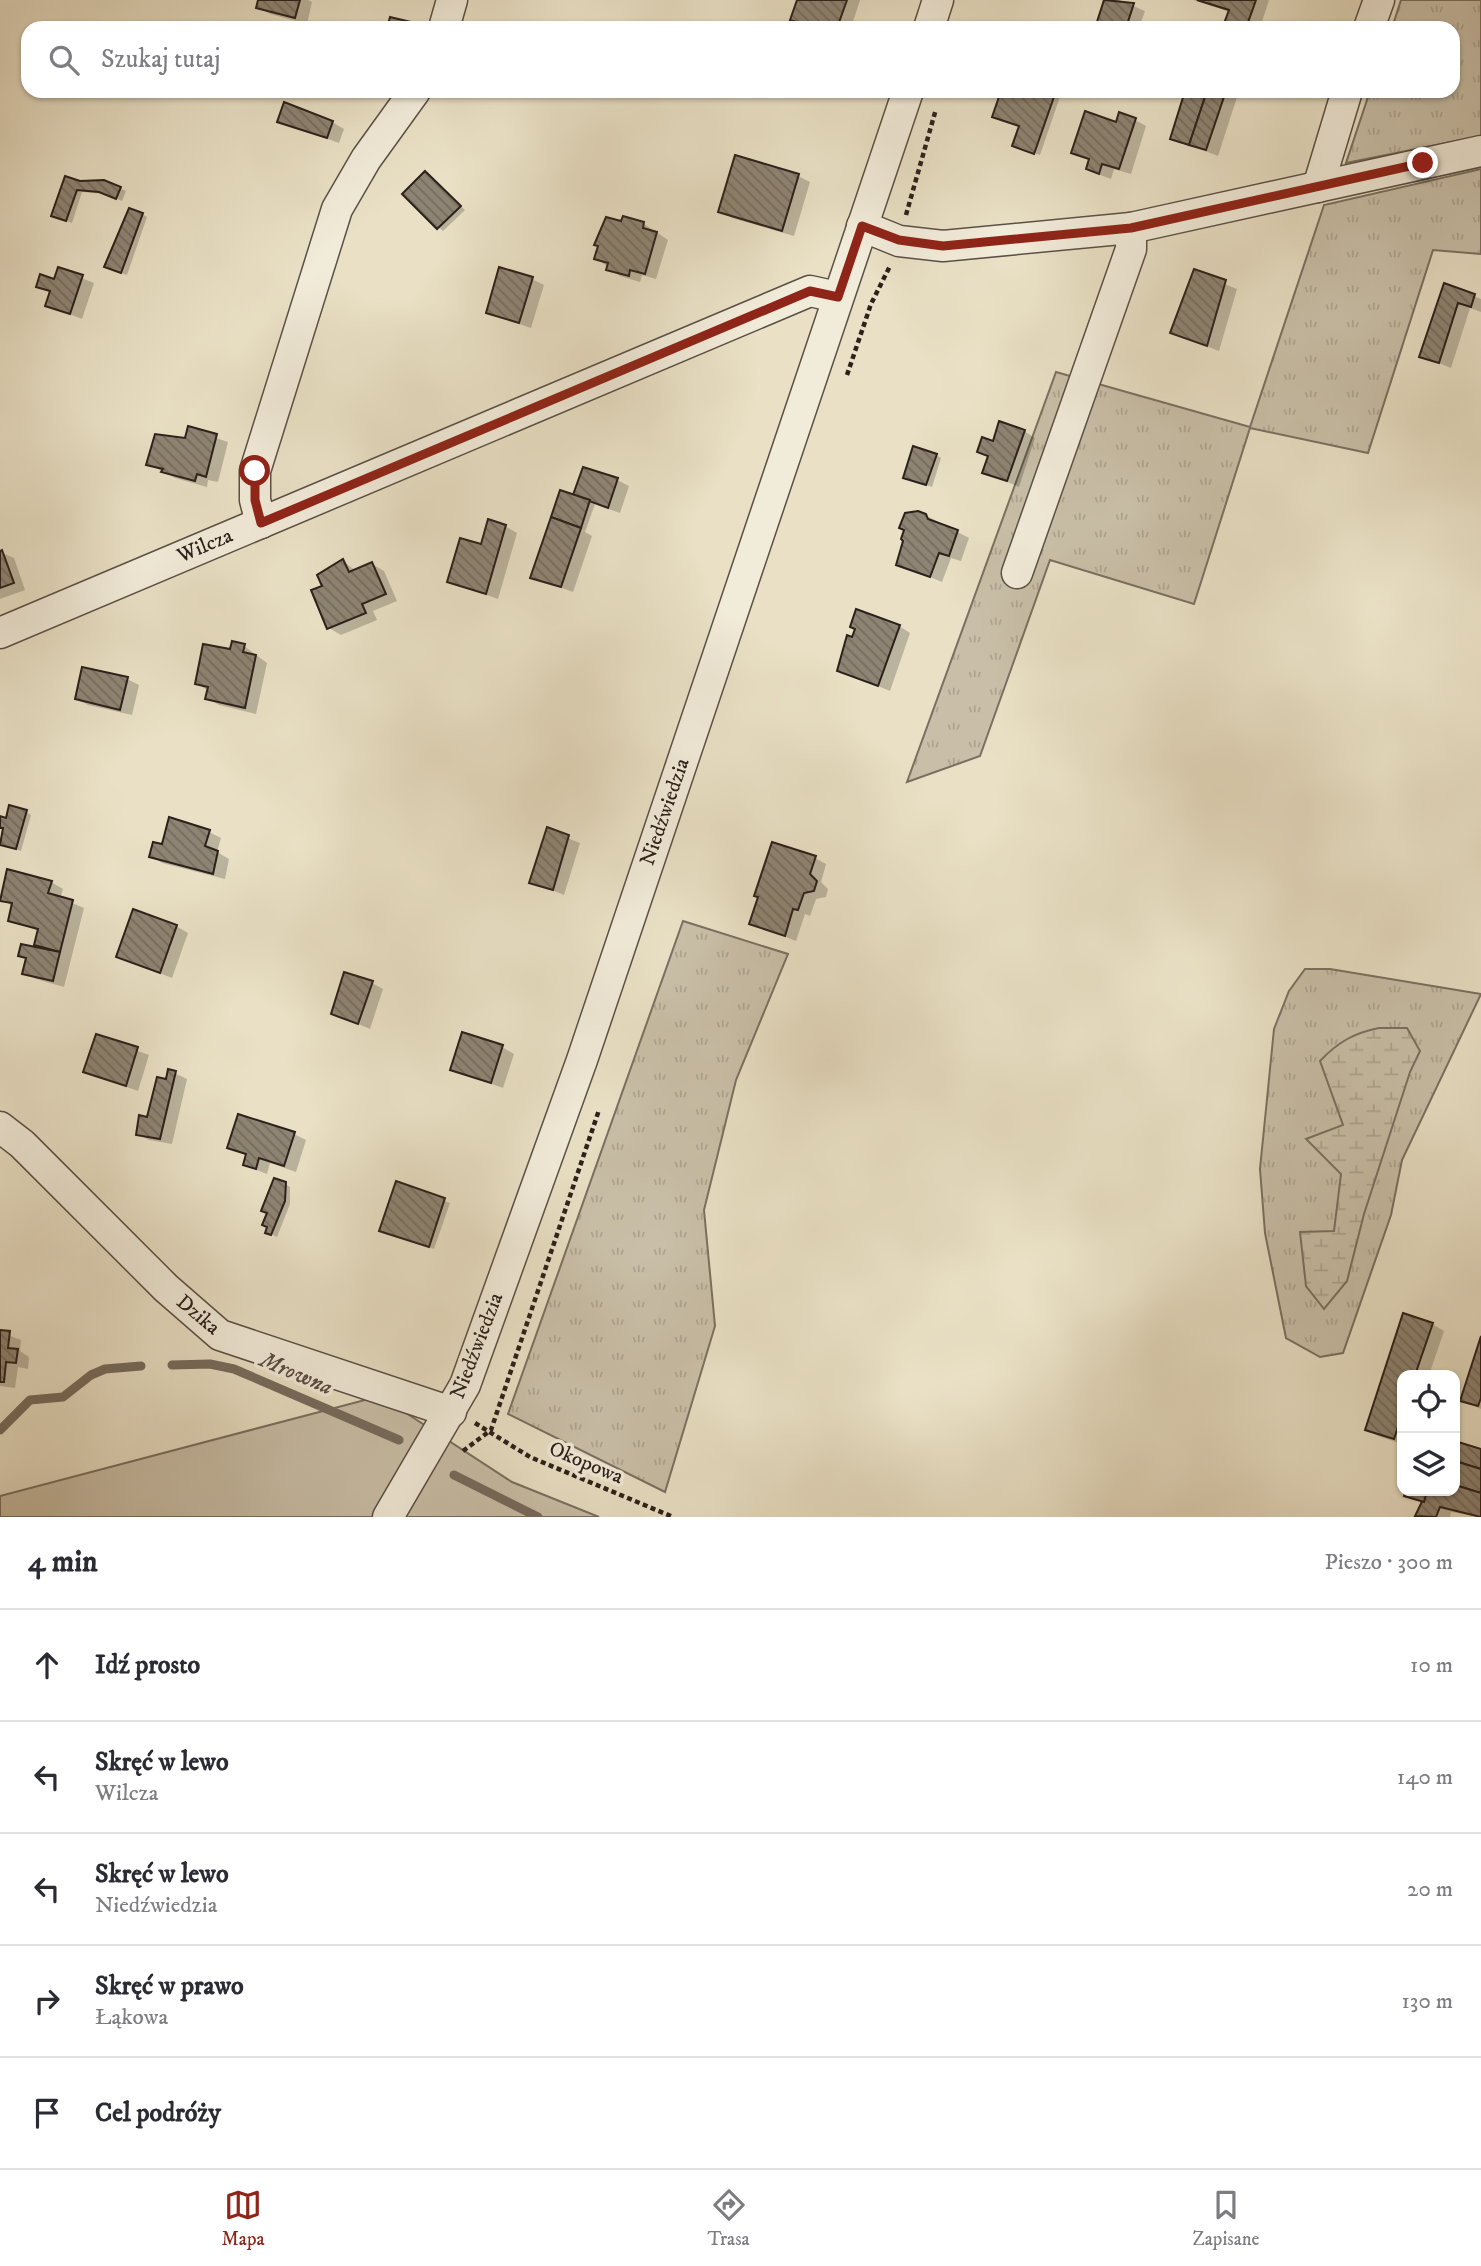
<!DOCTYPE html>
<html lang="pl">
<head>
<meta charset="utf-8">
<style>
	body { margin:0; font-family:"IM FELL DW Pica",serif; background:#f2f2f3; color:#2b2b33 }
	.controls { position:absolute; right:21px; bottom:21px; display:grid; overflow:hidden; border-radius:14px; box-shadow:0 2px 5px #0004 }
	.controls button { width:63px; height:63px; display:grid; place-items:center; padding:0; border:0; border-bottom:2px solid #e1e1e2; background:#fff; color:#2b2b33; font:35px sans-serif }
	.stop { position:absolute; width:21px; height:21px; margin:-16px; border:5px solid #8f2418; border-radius:50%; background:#fff }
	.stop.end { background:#8f2418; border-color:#fff; box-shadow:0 2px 7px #0008 }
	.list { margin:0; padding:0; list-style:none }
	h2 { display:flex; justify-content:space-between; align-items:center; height:91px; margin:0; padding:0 28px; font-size:30px }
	h2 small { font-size:23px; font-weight:400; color:#7c7c81 }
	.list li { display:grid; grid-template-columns:46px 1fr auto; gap:21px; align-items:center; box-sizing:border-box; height:112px; padding:0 28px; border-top:2px solid #e1e1e2 }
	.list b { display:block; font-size:26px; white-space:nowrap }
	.list p { margin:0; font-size:23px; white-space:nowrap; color:#7c7c81 }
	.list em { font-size:23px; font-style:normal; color:#7c7c81 }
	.icon { flex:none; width:38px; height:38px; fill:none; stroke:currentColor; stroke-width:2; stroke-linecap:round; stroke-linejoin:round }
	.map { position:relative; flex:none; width:1481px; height:1517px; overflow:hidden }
	.search { position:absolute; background:#fff; box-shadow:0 2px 5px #0004; left:21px; right:21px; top:21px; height:77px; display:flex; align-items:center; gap:18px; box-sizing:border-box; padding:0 24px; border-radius:21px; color:#7c7c81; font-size:26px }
	.sheet { height:651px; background:#fff }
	nav { display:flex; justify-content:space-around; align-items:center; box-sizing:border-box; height:98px; border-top:2px solid #e1e1e2; background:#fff; font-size:19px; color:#7c7c81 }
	nav a { display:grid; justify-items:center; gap:4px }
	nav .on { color:#8f2418 }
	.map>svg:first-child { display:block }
</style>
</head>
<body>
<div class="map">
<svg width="1481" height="1517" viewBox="0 0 1481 1517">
	<defs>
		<pattern id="grass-tufts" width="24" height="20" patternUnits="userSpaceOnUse" patternTransform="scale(1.75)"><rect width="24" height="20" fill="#c9bfa8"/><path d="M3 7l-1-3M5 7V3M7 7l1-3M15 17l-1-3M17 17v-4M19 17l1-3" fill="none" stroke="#ada490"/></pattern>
		<pattern id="wetland-marsh" width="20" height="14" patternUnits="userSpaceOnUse" patternTransform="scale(1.75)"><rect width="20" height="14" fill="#c9bfa8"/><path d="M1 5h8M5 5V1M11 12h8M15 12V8" fill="none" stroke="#ada490"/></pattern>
		<pattern id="building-back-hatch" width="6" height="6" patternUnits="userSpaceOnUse" patternTransform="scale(1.75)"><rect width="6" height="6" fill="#8e8473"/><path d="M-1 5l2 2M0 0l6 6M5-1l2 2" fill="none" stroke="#746c5e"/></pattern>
	</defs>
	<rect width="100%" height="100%" fill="#e9e0c5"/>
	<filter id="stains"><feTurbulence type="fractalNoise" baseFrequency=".00286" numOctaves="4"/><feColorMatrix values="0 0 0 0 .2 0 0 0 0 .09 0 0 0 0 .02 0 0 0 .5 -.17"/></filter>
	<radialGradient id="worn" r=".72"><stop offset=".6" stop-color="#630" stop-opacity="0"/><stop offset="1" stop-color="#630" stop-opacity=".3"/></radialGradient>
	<g fill="url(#grass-tufts)" stroke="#7a7062" stroke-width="2">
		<polygon points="1401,0 1481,0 1481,136 1346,163 1370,91 1453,91 1453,28 1392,28"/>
		<polygon points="1481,169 1481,254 1433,250 1368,453 1250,428 1194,604 1050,560 980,756 907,782 1056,372 1250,427 1324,205"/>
		<polygon points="683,921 788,954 736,1080 704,1210 715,1326 665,1492 508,1414"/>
		<polygon points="1305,969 1330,969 1481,994 1402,1160 1391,1215 1343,1353 1320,1357 1286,1338 1265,1233 1260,1169 1274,1029 1289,991"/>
	</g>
	<path fill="url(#wetland-marsh)" stroke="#7a7062" stroke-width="2" d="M1379,1028H1407L1420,1051L1410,1072L1364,1214L1347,1281L1324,1309L1306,1286L1300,1232L1334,1231L1341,1174L1306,1139L1343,1125L1320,1061C1338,1042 1354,1033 1379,1028Z"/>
	<polygon fill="#c9bfa8" stroke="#7a7062" stroke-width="2" points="380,1396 512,1482 599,1517 0,1517 0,1496"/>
	<g fill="#0003">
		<polygon points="260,0 308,0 312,2 307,24 270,14 258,7"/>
		<polygon points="799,0 860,0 851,28 804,26 792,19"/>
		<polygon points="1106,0 1119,0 1145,11 1139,28 1097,28"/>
		<polygon points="1193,0 1269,0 1260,28 1231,28 1226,25 1230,12"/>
		<polygon points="1003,91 1062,91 1040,155 1019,148 1021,127"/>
		<polygon points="1187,91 1232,91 1238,94 1218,156 1172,138"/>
		<polygon points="1135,120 1146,126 1131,174 1114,169 1111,179 1100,175 1088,169 1091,161 1073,152 1118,124"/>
		<polygon points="279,121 332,122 344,129 339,143"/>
		<polygon points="425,173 465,210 443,231 404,194"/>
		<polygon points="798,176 810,182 794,236 732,218 720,211"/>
		<polygon points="103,181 126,191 122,201 106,194 82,192 72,223 58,218 80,182"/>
		<polygon points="142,214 147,217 127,275 112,270"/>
		<polygon points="644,224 668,240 656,279 642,275 640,282 620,276 596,258"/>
		<polygon points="59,269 94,283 82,319 47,305 51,293 38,286 55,281"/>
		<polygon points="1195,272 1237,289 1219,351 1172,333"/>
		<polygon points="532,279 544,285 531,328 488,313"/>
		<polygon points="1445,285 1481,299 1481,312 1470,308 1451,368 1421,356"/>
		<polygon points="189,429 228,442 218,482 208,480 207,487 175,478 148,464 186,440"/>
		<polygon points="1024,431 1035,438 1019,487 984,472 989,457 979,451"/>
		<polygon points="936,455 941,458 932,487 911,480"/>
		<polygon points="617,480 629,486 620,513 595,504 585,532 592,536 573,592 532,577 574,497"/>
		<polygon points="925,515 969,538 961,561 951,558 942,582 898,564 905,540"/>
		<polygon points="505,526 517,533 498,599 449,582"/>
		<polygon points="0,552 14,558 25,590 0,599"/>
		<polygon points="343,561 356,571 372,564 384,571 397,601 373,611 377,620 341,635 329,628 313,591 324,586 326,569"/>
		<polygon points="899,626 910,633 890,691 839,670 853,639"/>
		<polygon points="244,646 267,663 256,714 219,705 207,698 209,691 197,684 231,651"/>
		<polygon points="127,679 139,685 132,715 88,705 77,699"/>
		<polygon points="26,812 31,815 21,851 0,843 4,829 0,828 0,818 7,820"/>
		<polygon points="548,830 580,843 564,895 532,882"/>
		<polygon points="209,832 221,838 217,852 229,859 225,879 162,863 151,856 163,846"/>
		<polygon points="815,858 826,864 821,882 828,889 826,897 816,899 810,916 805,914 796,941 751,923"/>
		<polygon points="51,882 63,889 60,898 84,908 64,987 36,979 24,973 28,959 20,955 22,946 35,947 39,931 10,920 13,906 1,900"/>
		<polygon points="176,926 188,933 172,978 118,957"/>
		<polygon points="372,983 383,989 370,1029 333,1013"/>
		<polygon points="97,1036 149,1055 138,1091 85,1072"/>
		<polygon points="502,1047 514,1054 503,1088 452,1070"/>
		<polygon points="170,1071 187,1079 172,1144 149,1140 137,1134 149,1119"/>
		<polygon points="294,1134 306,1140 296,1172 270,1163 267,1174 257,1170 245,1164 248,1156 229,1147"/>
		<polygon points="397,1183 450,1203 434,1249 387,1233"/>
		<polygon points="285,1184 290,1187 290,1204 277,1237 267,1232"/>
		<polygon points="1432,1324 1444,1331 1429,1375 1402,1375 1402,1444 1378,1436 1367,1429"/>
		<polygon points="0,1332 21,1340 20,1351 29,1357 28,1369 18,1367 15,1388 0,1386"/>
		<polygon points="1481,1342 1481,1409 1462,1400"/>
		<polygon points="1455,1443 1481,1451 1481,1517 1451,1512 1450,1517 1420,1517 1417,1515 1421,1503 1431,1506 1432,1502 1406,1495 1408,1491 1455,1491"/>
	</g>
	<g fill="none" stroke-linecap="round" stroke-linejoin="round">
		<g stroke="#776c5e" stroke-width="9">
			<polyline points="172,1365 210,1364 234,1369 399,1440"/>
			<polyline points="0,1430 30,1400 63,1397 91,1375 105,1369 141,1366"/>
			<polyline points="454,1475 538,1517"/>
		</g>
	</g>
	<g fill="url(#building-back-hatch)" stroke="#2c201b" stroke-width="2">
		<polygon points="258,0 300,0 295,18 256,8"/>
		<polygon points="797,0 847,0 837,28 815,28 790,20"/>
		<polygon points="1104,0 1134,3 1126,28 1095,28"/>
		<polygon points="1197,0 1256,0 1246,28 1223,26 1229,10"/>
		<polygon points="390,17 411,22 410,28 387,28"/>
		<polygon points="1001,91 1056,91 1034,154 1012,146 1019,126 992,117"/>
		<polygon points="1185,91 1207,91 1189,145 1170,139"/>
		<polygon points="1207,91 1226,91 1206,150 1189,145"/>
		<polygon points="284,102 333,121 327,138 277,122"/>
		<polygon points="1085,111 1116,122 1119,112 1136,118 1119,169 1102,164 1099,174 1086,169 1089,159 1071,153"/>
		<polygon points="735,155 799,174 782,231 718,212"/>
		<polygon points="425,171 461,206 437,229 402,194"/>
		<polygon points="65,176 80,181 104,180 121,187 116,199 99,192 77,190 66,221 51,216"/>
		<polygon points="129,208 143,213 121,273 104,267"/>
		<polygon points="623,216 644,222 643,228 657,232 645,274 630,270 629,276 606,270 608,263 594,259 598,246 594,245 606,217 621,221"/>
		<polygon points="58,267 83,275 70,314 45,306 50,291 36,287 40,274 54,279"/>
		<polygon points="499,267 533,277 519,323 486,313"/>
		<polygon points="1194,269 1226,280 1207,346 1170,333"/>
		<polygon points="1444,283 1475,294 1471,307 1458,303 1439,363 1419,357"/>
		<polygon points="999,421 1025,430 1007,481 982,473 988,456 977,452 982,437 993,441"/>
		<polygon points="188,426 217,434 206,477 197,474 195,481 161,472 163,469 146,465 155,434 185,438"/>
		<polygon points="913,446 937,454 926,485 903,478"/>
		<polygon points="583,467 618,478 608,508 573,495"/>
		<polygon points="560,490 590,500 581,528 551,517"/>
		<polygon points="918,511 926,514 928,519 958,530 949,556 939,553 930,577 896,565 903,541 901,539 904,530 899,528 905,513"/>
		<polygon points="551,517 581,528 561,587 530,578"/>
		<polygon points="488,519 506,525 486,594 447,582 460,538 481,544"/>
		<polygon points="2,550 14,583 0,588 0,551"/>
		<polygon points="343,559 349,572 372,562 386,594 362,604 366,613 327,629 311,590 322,586 317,575"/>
		<polygon points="856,609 900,625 878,686 837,671 847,635 852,637 855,629 850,627"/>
		<polygon points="232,641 245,644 243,652 256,655 245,708 205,699 208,687 195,684 203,644 230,649"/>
		<polygon points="82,667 128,677 120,710 75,699"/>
		<polygon points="9,805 27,810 16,849 0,845 3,828 0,828 0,816 6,818"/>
		<polygon points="169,817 210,830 205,846 218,851 213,874 149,857 153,842 162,844"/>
		<polygon points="547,827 569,835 553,890 529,883"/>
		<polygon points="772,842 816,856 810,874 817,881 814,891 804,893 798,910 793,909 785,936 749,924 758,897 754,896"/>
		<polygon points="7,869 52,881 48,893 73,900 60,952 34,945 38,929 8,921 12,903 0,901"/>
		<polygon points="133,909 177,925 160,973 116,957"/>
		<polygon points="21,944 60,952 53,981 22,974 26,958 18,956"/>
		<polygon points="344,972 373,981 358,1024 331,1014"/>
		<polygon points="462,1032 503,1045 491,1083 450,1070"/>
		<polygon points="96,1034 138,1047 126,1086 83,1072"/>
		<polygon points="168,1069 176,1071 160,1139 136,1135 139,1115 147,1117 157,1077 166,1079"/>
		<polygon points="238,1114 295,1132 284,1166 259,1158 256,1169 243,1165 246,1154 227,1148"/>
		<polygon points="274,1178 286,1182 285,1201 271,1235 265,1233 267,1227 262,1225 267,1213 261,1211"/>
		<polygon points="396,1181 445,1198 429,1247 379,1231"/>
		<polygon points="1403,1313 1433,1323 1415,1375 1402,1375 1402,1415 1394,1439 1365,1430"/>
		<polygon points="0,1330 10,1331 8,1348 18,1349 16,1363 6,1362 4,1382 0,1382"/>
		<polygon points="1481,1336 1481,1398 1478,1406 1460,1401"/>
		<polygon points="1455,1441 1481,1449 1481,1469 1455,1461"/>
		<polygon points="1455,1461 1481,1469 1481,1493 1455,1485"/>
		<polygon points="1455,1485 1481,1493 1481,1517 1440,1507 1436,1517 1415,1516 1427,1491 1455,1491"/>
		<polygon points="1406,1491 1427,1491 1424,1502 1404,1496"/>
	</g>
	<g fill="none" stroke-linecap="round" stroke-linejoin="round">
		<defs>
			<g id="minor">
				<polyline points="444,28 452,0"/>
				<polyline points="929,28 938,0"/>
				<polyline points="1369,28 1379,0"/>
				<polyline points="1318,187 1347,91"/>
				<polyline points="862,226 899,241 943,246 1131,228 1481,151"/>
				<polyline points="261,523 255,500 255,471 337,209 366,159 415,91"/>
				<polyline points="1017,573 1131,249 1131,228"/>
				<polyline points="0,633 810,291 837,297"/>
				<polyline points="0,1127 22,1144 166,1288 220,1335 451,1412"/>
				<polyline points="388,1517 465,1385 582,1060 908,91"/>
			</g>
		</defs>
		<use href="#minor" stroke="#5b5046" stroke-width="33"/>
		<g stroke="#2c201b" stroke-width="4.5" stroke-dasharray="5 3.5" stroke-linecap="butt">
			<polyline points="906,215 936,109"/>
			<polyline points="847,375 871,304 890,266"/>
			<polyline points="475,1423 530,1457 673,1517"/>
			<polyline points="463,1451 491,1430 599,1110"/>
		</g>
		<use href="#minor" stroke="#f1ebd9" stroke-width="30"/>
	</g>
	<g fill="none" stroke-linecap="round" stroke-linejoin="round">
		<polyline stroke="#8f2418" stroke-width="9" points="255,471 255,500 261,523 810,291 838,297 862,226 899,240 943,246 1131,228 1423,163"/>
	</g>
	<g text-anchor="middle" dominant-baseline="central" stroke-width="7" stroke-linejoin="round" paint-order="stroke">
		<g font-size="21" fill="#2c201b" stroke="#f1ebd9">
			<text transform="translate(205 546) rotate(-23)">Wilcza</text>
			<text transform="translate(665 812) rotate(-71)">Niedźwiedzia</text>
			<text transform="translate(198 1315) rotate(40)">Dzika</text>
			<text transform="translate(477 1346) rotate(-69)">Niedźwiedzia</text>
			<text transform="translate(586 1463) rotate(23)">Okopowa</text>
		</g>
		<g font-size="23" font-style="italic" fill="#584c42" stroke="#f1ebd9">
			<text transform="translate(296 1374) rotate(23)">Mrowna</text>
		</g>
	</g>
	<rect width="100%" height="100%" filter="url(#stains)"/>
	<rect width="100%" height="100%" fill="url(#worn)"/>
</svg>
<div class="controls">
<button><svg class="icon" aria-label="locate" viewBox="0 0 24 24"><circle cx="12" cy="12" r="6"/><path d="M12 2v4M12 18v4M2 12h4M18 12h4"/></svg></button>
<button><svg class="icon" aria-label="layers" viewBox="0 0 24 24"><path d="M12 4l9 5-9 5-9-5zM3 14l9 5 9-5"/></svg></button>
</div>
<div class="stop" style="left:255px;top:471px"></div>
<div class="stop end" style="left:1423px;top:163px"></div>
<div class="search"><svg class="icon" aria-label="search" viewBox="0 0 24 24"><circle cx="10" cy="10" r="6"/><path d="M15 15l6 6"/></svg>Szukaj tutaj</div>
</div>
<section class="sheet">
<h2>4 min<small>Pieszo · 300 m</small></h2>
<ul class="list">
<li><svg class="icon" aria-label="ahead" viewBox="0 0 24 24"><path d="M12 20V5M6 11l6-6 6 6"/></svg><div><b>Idź prosto</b></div><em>10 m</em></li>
<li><svg class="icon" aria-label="left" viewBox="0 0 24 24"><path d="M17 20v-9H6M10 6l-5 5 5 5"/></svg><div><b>Skręć w lewo</b><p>Wilcza</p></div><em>140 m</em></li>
<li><svg class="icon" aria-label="left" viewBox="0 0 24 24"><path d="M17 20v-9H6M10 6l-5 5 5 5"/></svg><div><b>Skręć w lewo</b><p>Niedźwiedzia</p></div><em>20 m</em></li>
<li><svg class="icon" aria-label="right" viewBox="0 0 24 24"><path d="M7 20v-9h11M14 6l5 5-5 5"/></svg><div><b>Skręć w prawo</b><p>Łąkowa</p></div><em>130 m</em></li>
<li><svg class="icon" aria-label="arrive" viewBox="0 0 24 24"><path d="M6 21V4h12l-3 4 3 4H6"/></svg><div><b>Cel podróży</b></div></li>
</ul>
</section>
<nav>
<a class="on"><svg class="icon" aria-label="map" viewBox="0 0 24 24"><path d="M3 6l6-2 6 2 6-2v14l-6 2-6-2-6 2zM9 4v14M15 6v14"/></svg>Mapa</a>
<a><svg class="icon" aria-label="directions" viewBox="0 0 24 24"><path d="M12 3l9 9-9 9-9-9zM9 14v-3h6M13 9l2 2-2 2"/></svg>Trasa</a>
<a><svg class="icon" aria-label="saved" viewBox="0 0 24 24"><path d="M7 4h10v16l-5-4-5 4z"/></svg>Zapisane</a>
</nav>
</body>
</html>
